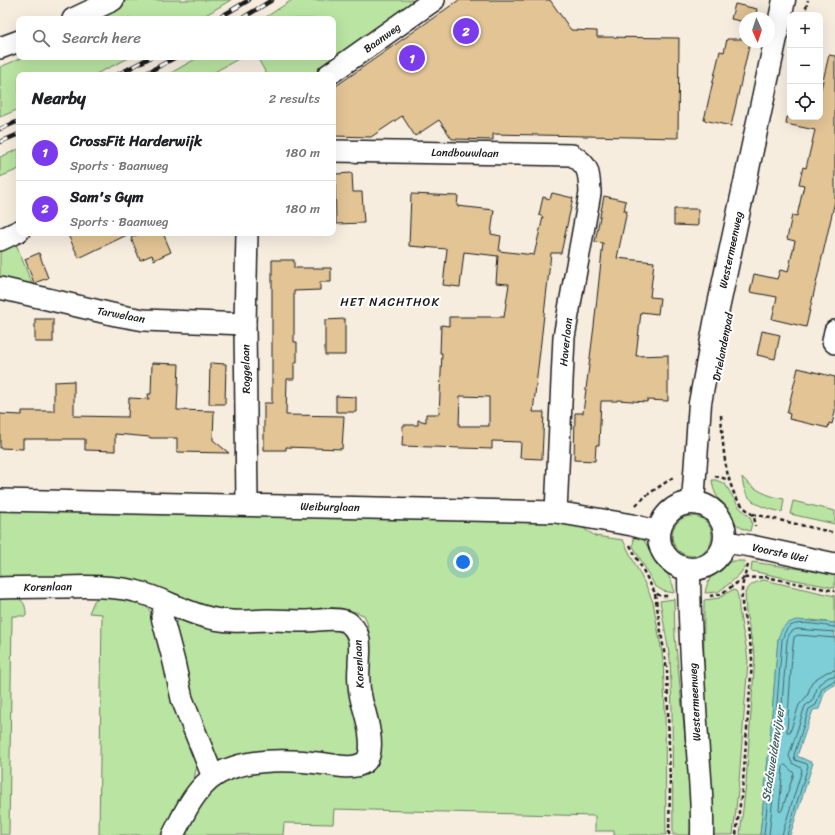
<!DOCTYPE html>
<html lang="en">
<head>
<meta charset="utf-8">
<style>
	body { margin:0; font-family:Sriracha,sans-serif; background:#f6f6f6; color:#202124 }
	.controls { position:absolute; right:12px; top:12px; display:grid; overflow:hidden; border-radius:8px; box-shadow:0 4px 16px #0002 }
	.controls button { width:36px; height:36px; display:grid; place-items:center; padding:0; border:0; border-bottom:1px solid #e0e0e0; background:#fff; color:#202124; font:20px sans-serif }
	.compass { position:absolute; left:739px; top:12px; width:36px; height:36px; border-radius:50%; background:#fff; box-shadow:0 4px 16px #0002; rotate:177deg }
	.you { position:absolute; left:463px; top:562px; width:14px; height:14px; margin:-10px; border:3px solid #fff; border-radius:50%; background:#1a73e8; box-shadow:0 0 0 6px #1a73e833 }
	.badge { display:grid; place-items:center; width:26px; height:26px; border-radius:50%; background:#7c3aed; color:#fff; font-size:13px; font-weight:700 }
	.pin { position:absolute; translate:-50% -50%; border:2px solid #fff; box-shadow:0 1px 4px #0006 }
	.list { margin:0; padding:0; list-style:none }
	h2 { display:flex; justify-content:space-between; align-items:center; height:52px; margin:0; padding:0 16px; font-size:17px }
	h2 small { font-size:13px; font-weight:400; color:#757577 }
	.list li { display:grid; grid-template-columns:26px 1fr auto; gap:12px; align-items:center; box-sizing:border-box; height:56px; padding:0 16px; border-top:1px solid #e0e0e0 }
	.list b { display:block; font-size:15px; white-space:nowrap }
	.list p { margin:0; font-size:13px; white-space:nowrap; color:#757577 }
	.list em { font-size:13px; font-style:normal; color:#757577 }
	.icon { flex:none; width:22px; height:22px; fill:none; stroke:currentColor; stroke-width:2; stroke-linecap:round; stroke-linejoin:round }
	.map { position:relative; flex:none; width:835px; height:835px; overflow:hidden }
	.search { position:absolute; background:#fff; box-shadow:0 4px 16px #0002; left:16px; top:16px; width:320px; height:44px; display:flex; align-items:center; gap:10px; box-sizing:border-box; padding:0 14px; border-radius:8px; color:#757577; font-size:15px }
	.panel { position:absolute; background:#fff; box-shadow:0 4px 16px #0002; left:16px; top:72px; width:320px; height:164px; border-radius:8px }
	.map>svg:first-child { display:block }
</style>
</head>
<body>
<div class="map">
<svg width="835" height="835" viewBox="0 0 835 835">
	<rect width="100%" height="100%" fill="#f6eddf"/>
	<filter id="ink" filterUnits="userSpaceOnUse"><feTurbulence type="fractalNoise" baseFrequency=".025" numOctaves="2"/><feDisplacementMap in="SourceGraphic" scale="8" xChannelSelector="R" yChannelSelector="G"/><feConvolveMatrix kernelMatrix="1 2 1 2 8 2 1 2 1" color-interpolation-filters="sRGB"/></filter>
	<g filter="url(#ink)">
		<g fill="#b9e4a1" stroke="#6a805e">
			<polygon points="127,0 231,0 199,19 105,19 105,15 115,10"/>
			<polygon points="292,0 424,0 379,33 315,75 267,75 257,57 333,57 333,19 263,19"/>
			<polygon points="24,57 131,57 94,75 19,75 19,109 0,117 0,67"/>
			<polygon points="199,57 242,57 209,75 167,75"/>
			<polygon points="19,149 19,169 0,177 0,157"/>
			<polygon points="16,244 34,289 0,282 0,251"/>
			<path d="M742,477C754,490 767,496 784,499L782,512C760,507 744,503 742,477Z"/>
			<path d="M712,480H716L725,484L739,507L750,517L752,523L750,531C734,527 734,520 725,508C718,499 713,492 712,480Z"/>
			<polygon points="793,501 835,511 835,524 790,514"/>
			<path d="M0,506L574,522L595,536L623,540L647,588L653,602L663,659L665,709L666,835H614V831H595V816L334,809L333,824L284,823L283,835H180L196,805L219,783L255,769L360,776C369,775 375,770 378,761C375,741 370,721 369,700C367,677 375,635 364,615L352,611L317,615L194,608L0,582Z"/>
			<circle cx="692" cy="536" r="20"/>
			<polygon points="634,535 642,537 658,564 667,573 673,585 674,593 663,591 655,586 633,546"/>
			<path d="M733,561H745L744,568L740,574L730,583L718,592L705,593C707,578 718,565 733,561Z"/>
			<polygon points="752,562 835,574 835,588 751,571"/>
			<path d="M764,580L835,596V623L810,620L778,639L770,740L760,835H740L746,783L755,656L746,613L745,593C749,585 755,582 764,580Z"/>
			<path d="M732,590L736,591C740,597 738,608 740,615C742,631 747,645 748,661L739,782L733,835H712C713,791 707,748 705,704C703,669 704,634 704,600L719,598Z"/>
			<path d="M0,594C15,596 27,597 26,616H12L9,835H0Z"/>
			<polygon points="103,594 144,604 155,617 197,764 193,785 167,835 99,835 102,614 89,613 94,601"/>
			<polygon points="674,599 675,636 691,798 690,835 673,835 672,709 670,659 660,601"/>
			<polygon points="182,619 340,628 350,636 360,712 360,751 352,759 223,762 217,759 196,714 173,626 178,620"/>
		</g>
		<path fill="#7dced7" stroke="#56878c" d="M796,620L835,623V685L825,690L819,709L813,710L797,756L813,763L790,835H760L770,740L778,639C782,627 784,624 796,620Z"/>
		<g fill="none" stroke-linecap="round" stroke-linejoin="round">
			<g stroke="#436367" stroke-width="1">
				<polyline points="835,638 798,635 794,637 792,654 787,732 790,732 799,705 807,696 812,682 817,678 827,672 835,670"/>
				<polygon points="785,765 794,773 782,810 780,812 779,810 783,767"/>
				<path d="M764,835L774,740L782,640C784,635 785,629 790,626C800,620 823,626 835,627"/>
				<path d="M769,835L779,740L787,641C789,634 790,631 797,629L835,632"/>
				<polyline points="782,835 802,770 801,768 792,763 789,756 805,706 812,701 819,684 829,677 835,676"/>
				<polyline points="787,835 808,766 807,764 795,760 794,755 809,709 816,705 822,688 832,682 835,681"/>
			</g>
		</g>
		<g fill="#e2c495" stroke="#1c1c1c" fill-rule="evenodd">
			<polygon points="459,0 550,0 571,30 597,31 597,37 679,38 678,138 493,134 493,140 452,139 439,120 415,136 402,116 371,137 333,136 333,88"/>
			<polygon points="735,4 757,9 755,18 745,18 745,22 731,19"/>
			<polygon points="727,39 745,39 745,42 750,42 731,126 704,120 720,51 724,52"/>
			<polygon points="829,55 835,56 835,201 806,327 772,319 777,297 750,292 754,274 777,279 780,270 788,272 795,241 787,239 792,215 797,216 804,185 799,184 803,167 806,168 815,130 786,124 787,117 820,117 820,93"/>
			<polygon points="352,173 353,192 362,192 364,223 336,224 335,174"/>
			<path d="M552,193L573,198L561,253H551L533,412H544L542,459L520,458L521,442L492,441V449L402,446L403,425H418V420L426,422V414H439L442,353H440L441,325L449,326V317H504L509,284L496,283L498,256L464,252L460,287L443,285L447,249L409,246L411,194L458,196L457,206L494,210L491,234L501,236L499,251L534,255L543,217L539,215L543,197L550,199ZM460,396L489,397V426H459Z"/>
			<polygon points="604,196 626,201 624,211 627,211 617,258 654,262 650,297 660,298 658,314 641,312 636,356 668,355 668,401 647,400 647,402 617,400 617,401 601,401 599,445 596,445 595,461 574,460 575,413 583,413 594,326 603,243 595,242"/>
			<polygon points="674,209 698,209 698,226 674,225"/>
			<polygon points="67,233 131,233 79,258"/>
			<polygon points="141,233 163,233 171,252 154,260 152,255 140,260 131,238"/>
			<polygon points="39,253 48,278 34,283 25,259"/>
			<polygon points="272,260 294,260 294,268 331,268 331,282 320,282 320,290 294,291 294,342 297,342 297,363 294,363 294,379 287,379 286,415 344,416 342,449 286,447 286,450 264,450 264,403 272,403"/>
			<rect x="35" y="319" width="18" height="23"/>
			<polygon points="345,319 345,355 325,355 325,320"/>
			<polygon points="762,331 780,335 775,359 757,355"/>
			<polygon points="152,363 179,364 177,410 214,411 213,440 229,453 177,452 177,438 150,438 150,437 115,434 115,451 85,450 85,439 23,439 23,449 0,448 0,414 22,415 22,411 54,411 54,382 74,381 74,416 128,417 129,398 149,399 148,394 151,394"/>
			<polygon points="210,363 226,364 225,404 209,404"/>
			<polygon points="798,368 835,377 835,412 832,424 829,423 828,428 789,419 790,414 787,413"/>
			<polygon points="336,396 356,397 356,412 336,412"/>
		</g>
		<g fill="none" stroke-linecap="round" stroke-linejoin="round">
			<defs>
				<g id="minor">
					<polyline points="73,19 113,0"/>
					<polyline points="0,48 19,41"/>
					<polyline points="328,75 434,0"/>
					<path d="M333,151L572,155C590,166 589,174 590,193L564,337L556,512"/>
					<polyline points="247,233 245,324 247,505"/>
					<polyline points="0,240 19,231"/>
					<polyline points="0,288 116,315 144,320 245,324"/>
					<polyline points="835,331 833,341 835,343"/>
					<polyline points="0,500 556,512 632,525 659,532"/>
					<polyline points="725,542 751,546 835,564"/>
					<path d="M0,588C22,587 44,587 66,587C89,586 112,586 135,591C169,600 196,620 232,621C244,622 256,620 268,620C280,620 293,621 305,621C317,621 333,617 345,621C346,621 350,623 351,625C363,636 359,652 359,666C358,678 359,691 362,702C366,715 377,752 365,762C354,770 338,766 326,764C289,759 231,756 204,785C190,799 182,818 173,835"/>
					<polyline points="166,602 162,617 174,662 182,699 213,777"/>
				</g>
				<g id="tertiary">
					<polyline points="693,502 700,403 715,323 784,0"/>
					<circle cx="692" cy="536" r="33"/>
					<path d="M689,570C689,625 693,682 697,737C699,770 703,802 702,835"/>
				</g>
			</defs>
			<use href="#minor" stroke="#1c1c1c" stroke-width="24"/>
			<use href="#tertiary" stroke="#1c1c1c" stroke-width="25"/>
			<g stroke="#1c1c1c" stroke-width="2.5" stroke-dasharray="4 3" stroke-linecap="butt">
				<polyline points="804,15 808,0"/>
				<path d="M721,415C723,439 723,465 732,488C734,494 737,500 741,504C748,513 756,513 755,526"/>
				<polyline points="715,476 730,480"/>
				<polyline points="636,505 647,495 675,476"/>
				<polyline points="753,514 835,533"/>
				<polyline points="630,545 655,593 661,596 669,596"/>
				<polyline points="655,594 667,670 670,786 669,835"/>
				<polyline points="710,596 721,594 744,578 748,565"/>
				<path d="M736,835L743,782L752,662C752,633 736,609 744,578L766,577L835,591"/>
			</g>
			<use href="#minor" stroke="#fff" stroke-width="21"/>
			<use href="#tertiary" stroke="#fff" stroke-width="22"/>
			<defs>
				<g id="rail">
					<polyline points="217,19 249,0"/>
					<polyline points="241,19 272,0"/>
					<polyline points="117,75 151,57"/>
					<polyline points="143,75 176,57"/>
					<polyline points="0,129 19,121"/>
					<polyline points="0,142 19,134"/>
				</g>
			</defs>
			<use href="#rail" stroke="#1c1c1c" stroke-width="4.5"/>
			<use href="#rail" stroke="#fff" stroke-width="3" stroke-dasharray="9" stroke-linecap="butt"/>
		</g>
	</g>
	<g text-anchor="middle" dominant-baseline="central" stroke-width="4" stroke-linejoin="round" paint-order="stroke">
		<g font-size="11" fill="#1c1c1c" stroke="#fff">
			<text transform="translate(382 38) rotate(-36)">Baanweg</text>
			<text transform="translate(465 153) rotate(1)">Landbouwlaan</text>
			<text transform="translate(731 250) rotate(-78)">Westermeenweg</text>
			<text transform="translate(121 315) rotate(10)">Tarwelaan</text>
			<text transform="translate(566 342) rotate(-84)">Haverlaan</text>
			<text transform="translate(723 347) rotate(-79)">Drielandenpad</text>
			<text transform="translate(246 369) rotate(-91)">Roggelaan</text>
			<text transform="translate(330 507) rotate(1)">Weiburglaan</text>
			<text transform="translate(780 553) rotate(12)">Voorste Wei</text>
			<text transform="translate(48 587) rotate(-1)">Korenlaan</text>
			<text transform="translate(359 664) rotate(-93)">Korenlaan</text>
			<text transform="translate(695 702) rotate(-93)">Westermeenweg</text>
		</g>
		<g font-size="12" letter-spacing="1" fill="#1c1c1c" stroke="#fff">
			<text x="390" y="302">HET NACHTHOK</text>
		</g>
		<g font-size="12" font-style="italic" fill="#436367" stroke="#fff">
			<text transform="translate(773 754) rotate(-81)">Stadsweidenvijver</text>
		</g>
	</g>
</svg>
<div class="controls">
<button>+</button>
<button>−</button>
<button><svg class="icon" aria-label="locate" viewBox="0 0 24 24"><circle cx="12" cy="12" r="6"/><path d="M12 2v4M12 18v4M2 12h4M18 12h4"/></svg></button>
</div>
<svg class="compass" viewBox="-18 -18 36 36"><path d="M0-13l5 13h-10z" fill="#e53935"/><path d="M0 13l5-13h-10z" fill="#757577"/></svg>
<div class="you"></div>
<div class="pin badge" style="left:412px;top:58px">1</div>
<div class="pin badge" style="left:466px;top:31px">2</div>
<div class="search"><svg class="icon" aria-label="search" viewBox="0 0 24 24"><circle cx="10" cy="10" r="6"/><path d="M15 15l6 6"/></svg>Search here</div>
<section class="panel">
<h2>Nearby<small>2 results</small></h2>
<ul class="list">
<li><span class="badge">1</span><div><b>CrossFit Harderwijk</b><p>Sports · Baanweg</p></div><em>180 m</em></li>
<li><span class="badge">2</span><div><b>Sam's Gym</b><p>Sports · Baanweg</p></div><em>180 m</em></li>
</ul>
</section>
</div>
</body>
</html>
